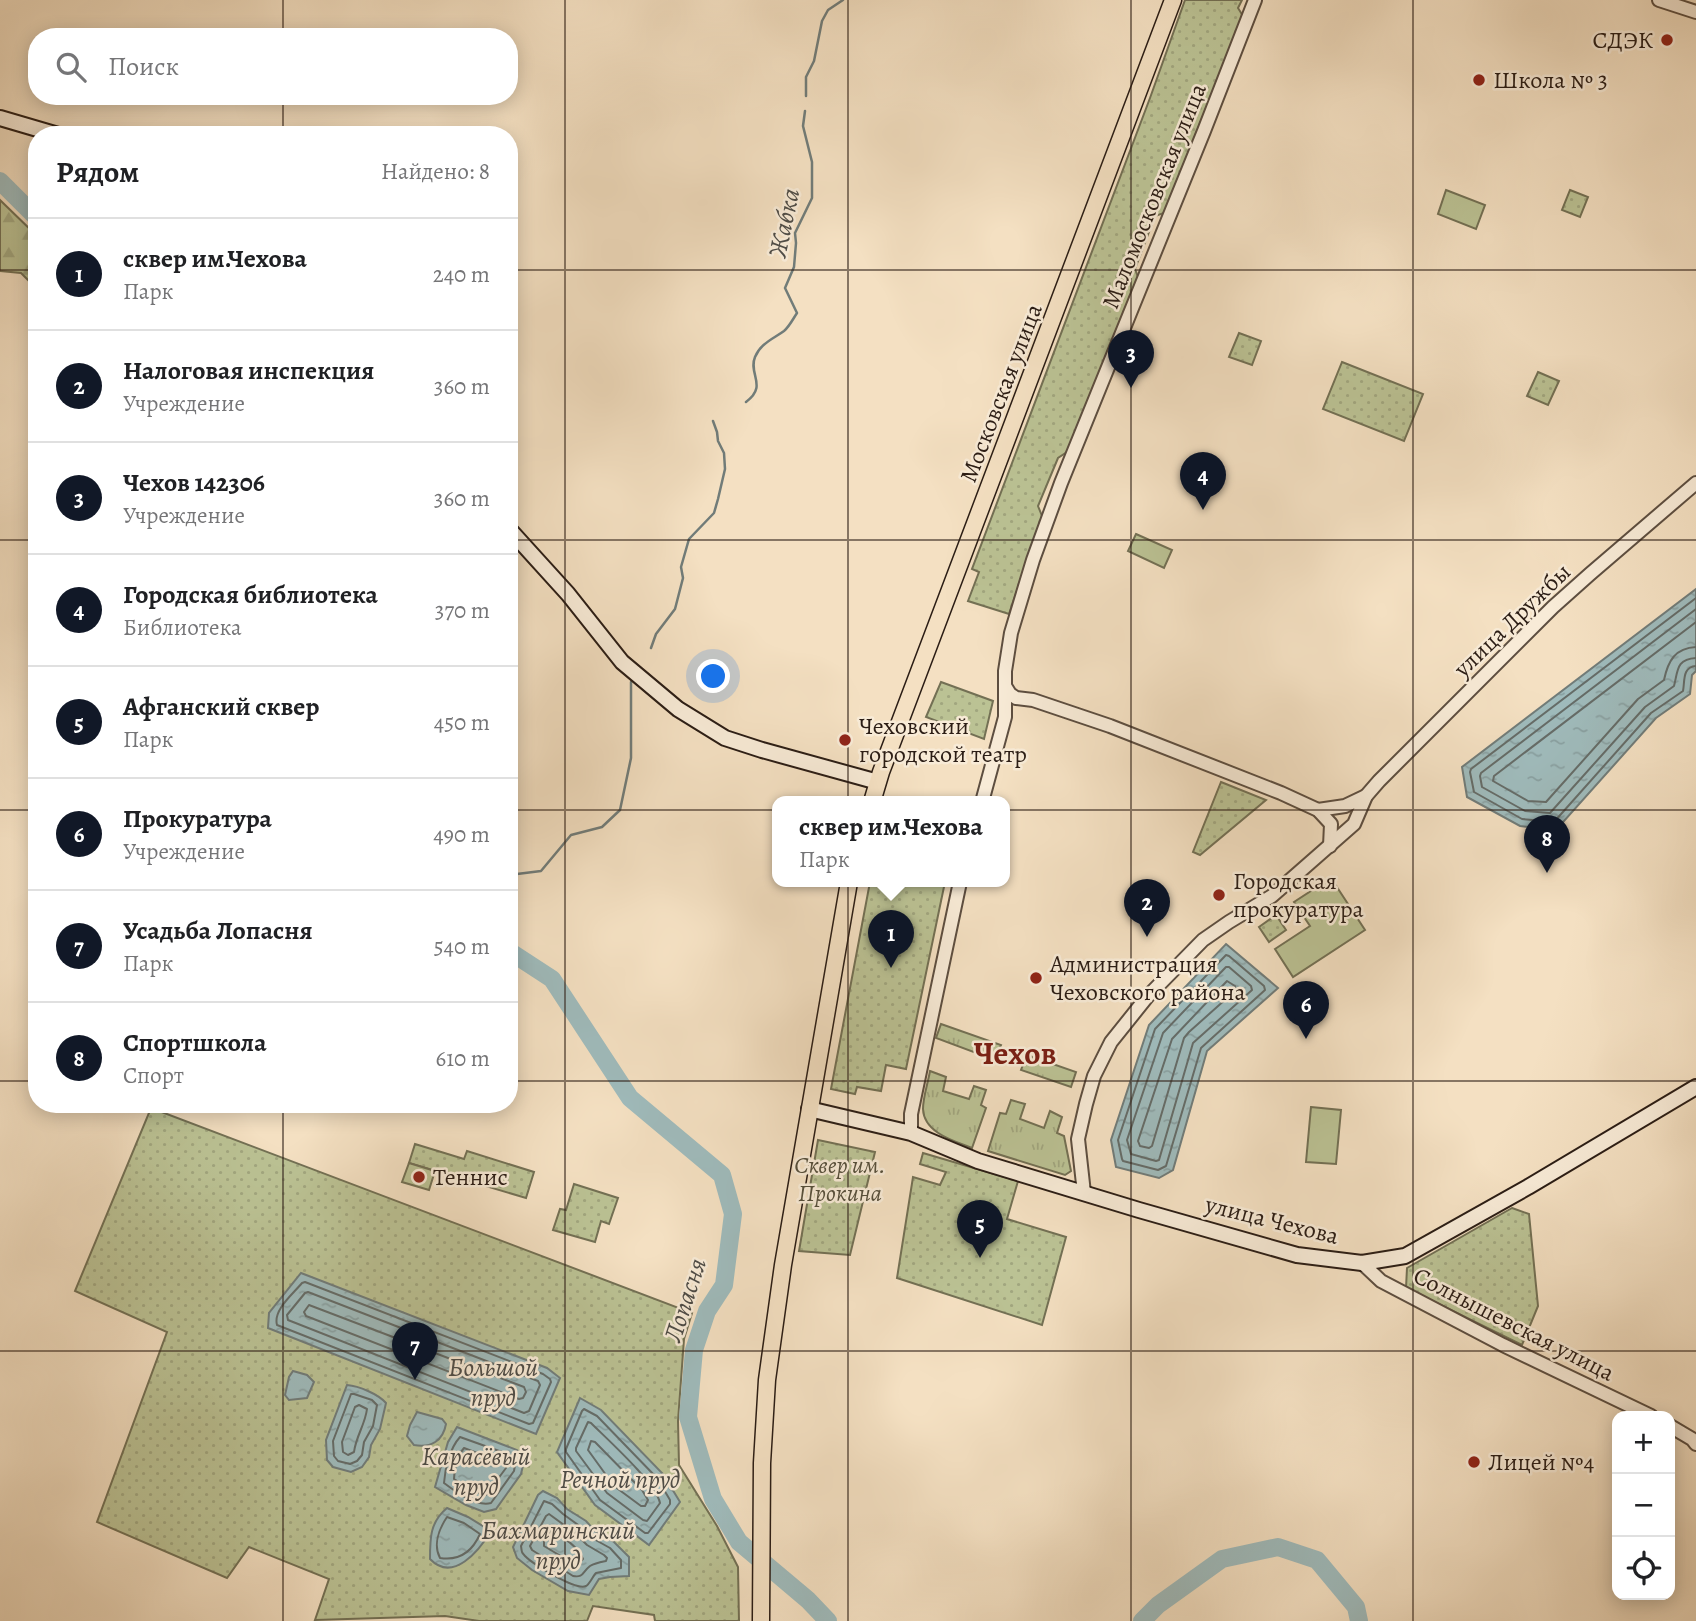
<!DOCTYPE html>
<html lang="ru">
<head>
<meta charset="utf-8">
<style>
	body { margin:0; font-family:Alegreya,serif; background:#f2f2f2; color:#202124 }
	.controls { position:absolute; right:21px; bottom:21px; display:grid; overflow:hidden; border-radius:14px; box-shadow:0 4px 18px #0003 }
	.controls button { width:63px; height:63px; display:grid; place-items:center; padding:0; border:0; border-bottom:2px solid #e0e0e0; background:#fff; color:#202124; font:35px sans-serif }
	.you { position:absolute; left:714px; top:677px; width:24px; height:24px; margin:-18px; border:5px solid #fff; border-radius:50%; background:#1a73e8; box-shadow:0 0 0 10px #1a73e833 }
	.badge { display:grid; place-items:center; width:46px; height:46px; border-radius:50%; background:#111827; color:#fff; font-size:23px; font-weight:700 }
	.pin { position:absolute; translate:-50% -58px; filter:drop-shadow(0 2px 4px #0008) }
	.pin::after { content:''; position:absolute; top:37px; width:24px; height:21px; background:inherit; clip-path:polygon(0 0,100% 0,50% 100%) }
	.popup { position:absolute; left:772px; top:796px; width:238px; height:91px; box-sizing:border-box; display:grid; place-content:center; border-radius:14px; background:#fff; filter:drop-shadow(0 2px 5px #0005); font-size:23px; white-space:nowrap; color:#757577 }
	.popup b { font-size:26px; color:#202124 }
	.popup::after { content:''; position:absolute; left:50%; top:100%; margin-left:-14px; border:14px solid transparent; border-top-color:#fff }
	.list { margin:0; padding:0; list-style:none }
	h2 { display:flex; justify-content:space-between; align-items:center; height:91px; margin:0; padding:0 28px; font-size:30px }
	h2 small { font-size:23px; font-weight:400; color:#757577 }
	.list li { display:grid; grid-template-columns:46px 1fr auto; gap:21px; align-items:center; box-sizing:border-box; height:112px; padding:0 28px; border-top:2px solid #e0e0e0 }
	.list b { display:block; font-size:26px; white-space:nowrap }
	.list p { margin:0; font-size:23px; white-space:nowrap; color:#757577 }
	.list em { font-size:23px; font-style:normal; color:#757577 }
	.icon { flex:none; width:38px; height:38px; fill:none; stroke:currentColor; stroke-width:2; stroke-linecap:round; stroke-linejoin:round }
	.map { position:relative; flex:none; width:1696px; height:1621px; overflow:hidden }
	.search { position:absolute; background:#fff; box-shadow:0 4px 18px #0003; left:28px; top:28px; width:490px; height:77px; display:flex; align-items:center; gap:18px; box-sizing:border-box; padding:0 24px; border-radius:28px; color:#757577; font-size:26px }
	.panel { position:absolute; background:#fff; box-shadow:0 4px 18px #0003; left:28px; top:126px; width:490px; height:987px; border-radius:28px }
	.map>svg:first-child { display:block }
</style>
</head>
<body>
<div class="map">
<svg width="1696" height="1621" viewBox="0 0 1696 1621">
	<defs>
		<pattern id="grass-tufts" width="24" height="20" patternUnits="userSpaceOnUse" patternTransform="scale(1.75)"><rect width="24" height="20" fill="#bbc294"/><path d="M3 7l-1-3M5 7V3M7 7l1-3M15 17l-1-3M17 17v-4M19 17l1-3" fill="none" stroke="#a1a67f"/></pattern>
		<pattern id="forest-firs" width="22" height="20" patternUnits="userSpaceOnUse" patternTransform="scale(1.75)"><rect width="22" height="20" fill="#bbc294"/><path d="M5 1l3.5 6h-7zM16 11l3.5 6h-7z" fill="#a1a67f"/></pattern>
		<pattern id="park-dots" width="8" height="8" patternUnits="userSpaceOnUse" patternTransform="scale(1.75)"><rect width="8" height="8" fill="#bbc294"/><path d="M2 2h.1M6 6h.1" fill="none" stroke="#a1a67f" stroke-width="1.8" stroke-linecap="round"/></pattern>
		<pattern id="water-ripples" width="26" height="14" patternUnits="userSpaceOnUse" patternTransform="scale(1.75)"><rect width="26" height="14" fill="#9fbbbc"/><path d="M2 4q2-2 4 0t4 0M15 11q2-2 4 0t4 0" fill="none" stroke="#89a0a1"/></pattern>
	</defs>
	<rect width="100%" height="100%" fill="#f4e0c2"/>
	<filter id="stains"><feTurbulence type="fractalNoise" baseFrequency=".00286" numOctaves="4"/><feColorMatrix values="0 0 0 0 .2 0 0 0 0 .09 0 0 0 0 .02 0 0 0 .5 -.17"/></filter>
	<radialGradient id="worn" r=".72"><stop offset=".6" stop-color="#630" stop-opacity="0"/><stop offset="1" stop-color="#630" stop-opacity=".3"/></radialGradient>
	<g fill="url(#grass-tufts)" stroke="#737054" stroke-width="2">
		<polygon points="941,1024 1001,1045 995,1060 936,1038"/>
		<polygon points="1027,1055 1076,1072 1071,1087 1021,1070"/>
		<path d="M930,1071L946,1077L943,1091L969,1099L974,1086L986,1090L981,1105L986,1108L972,1148C954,1141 924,1133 923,1109C923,1097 928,1083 930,1071Z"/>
		<polygon points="1011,1100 1025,1104 1020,1119 1044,1128 1050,1111 1062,1117 1057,1133 1064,1136 1071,1171 1065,1175 988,1151 1000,1113 1006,1114"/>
	</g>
	<polygon fill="url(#forest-firs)" stroke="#737054" stroke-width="2" points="0,200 37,236 37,289 21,273 0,271"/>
	<g fill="url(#park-dots)" stroke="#737054" stroke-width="2">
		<polygon points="1185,0 1242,0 1238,8 1243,16 1164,213 1155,216 1135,269 1138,277 1067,452 1058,458 1038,506 1042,516 1009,614 968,601 979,572 972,569 1150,98"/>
		<polygon points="1570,190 1588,197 1580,217 1562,210"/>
		<polygon points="1239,333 1261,341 1252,365 1229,357"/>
		<polygon points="1342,362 1423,394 1404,441 1323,409"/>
		<polygon points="1538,372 1559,381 1548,405 1527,396"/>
		<polygon points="941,682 993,701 984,739 926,717"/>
		<polygon points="1221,782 1266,800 1200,855 1193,852"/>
		<polygon points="870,882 945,882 906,1069 886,1065 881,1091 857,1087 855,1094 831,1089"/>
		<polygon points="1276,915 1286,930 1269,942 1259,927"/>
		<polygon points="151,1108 692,1313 684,1339 678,1421 679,1465 717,1526 738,1567 739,1621 655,1621 654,1615 593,1606 587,1621 479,1621 445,1616 315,1620 329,1579 249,1547 227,1578 97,1522 167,1332 75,1291"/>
		<polygon points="818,1140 875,1152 850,1255 799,1251"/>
		<polygon points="415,1144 464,1159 467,1151 534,1172 526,1198 409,1163"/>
		<polygon points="923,1153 1018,1181 1007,1219 1066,1237 1042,1325 897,1278 913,1177 940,1185 946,1172 920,1164"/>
		<polygon points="574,1184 618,1198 609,1224 601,1221 595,1242 553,1230 560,1209 566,1210"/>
		<polygon points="1512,1208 1529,1214 1538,1306 1522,1345 1406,1288 1407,1268"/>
	</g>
	<g fill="#bbc294" stroke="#737054" stroke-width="2">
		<polygon points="1446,190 1485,205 1476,229 1438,214"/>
		<polygon points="1136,534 1172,550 1164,568 1128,551"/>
		<polygon points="1331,878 1365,930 1293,977 1275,949 1310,926 1294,902"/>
		<polygon points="1311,1107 1341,1110 1336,1164 1306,1162"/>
		<polygon points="409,1163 435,1171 429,1190 402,1182"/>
	</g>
	<g fill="url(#water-ripples)" stroke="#717c79" stroke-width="2">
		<polygon points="1696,589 1696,671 1692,675 1690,694 1656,718 1556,830 1520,826 1467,797 1462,767"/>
		<polygon points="1226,944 1278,988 1207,1051 1173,1170 1159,1178 1116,1167 1111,1140 1149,1025"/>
		<polygon points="301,1273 547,1368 560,1378 536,1434 268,1328 269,1313"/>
		<polygon points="293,1371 307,1375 314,1382 307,1398 289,1400 285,1395 289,1377"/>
		<path d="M347,1385C359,1386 378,1394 386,1403L380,1429L371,1445L369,1457L362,1467L351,1472L333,1467L327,1460L326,1440Z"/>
		<polygon points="580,1398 601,1410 663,1474 680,1502 649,1545 595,1505 557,1452"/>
		<path d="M417,1412L442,1419L446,1424C443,1441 431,1448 414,1445L407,1436L410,1425Z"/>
		<polygon points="457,1427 517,1450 525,1457 521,1474 496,1509 484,1512 466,1505 435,1487 448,1442"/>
		<polygon points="543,1491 557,1498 567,1509 586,1521 596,1532 614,1542 629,1557 629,1576 610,1577 599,1579 589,1595 568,1591 532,1570 517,1558 513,1547 538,1495"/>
		<path d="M447,1508L468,1517L491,1531C479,1551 453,1583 430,1559C430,1538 430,1522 447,1508Z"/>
	</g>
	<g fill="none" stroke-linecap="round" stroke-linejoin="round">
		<g stroke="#656c68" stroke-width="2">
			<path d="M1696,598L1471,769L1470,772L1474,792L1522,819L1554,822L1651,713L1683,691C1685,681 1682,667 1696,666"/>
			<path d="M1696,609L1481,773L1480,776L1482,787L1525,811L1550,813L1645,707L1674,686C1678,671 1676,659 1696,658"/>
			<path d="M1696,622L1494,776L1493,781L1528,801L1546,802L1638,699L1664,680C1668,661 1675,648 1696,647"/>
			<polygon points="1226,955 1229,956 1264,986 1265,990 1201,1048 1166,1166 1158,1170 1123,1161 1122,1159 1118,1140 1155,1029"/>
			<polygon points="1226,967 1229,967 1251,986 1252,990 1193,1043 1159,1160 1156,1161 1131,1154 1127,1140 1163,1033"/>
			<polygon points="1227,981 1235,986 1236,990 1189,1032 1184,1038 1152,1146 1149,1148 1140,1146 1138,1141 1172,1039"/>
			<path d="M305,1282L543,1374L550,1379L551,1382L533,1423L529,1424L277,1325C273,1310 292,1295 302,1283Z"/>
			<polygon points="308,1292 538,1381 540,1385 529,1411 524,1413 288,1320 287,1315 305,1293"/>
			<polygon points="309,1305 524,1387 526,1392 523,1398 519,1399 306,1316 304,1312"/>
			<polygon points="351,1394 354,1394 372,1400 377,1405 373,1426 364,1442 362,1455 357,1461 350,1464 338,1461 334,1456 333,1441"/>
			<path d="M359,1405L367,1409C365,1425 356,1436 354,1452L348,1455L343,1452L342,1442L355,1407Z"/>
			<polygon points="584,1409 597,1416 657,1478 670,1500 670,1504 648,1533 645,1533 600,1500 566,1452 566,1449 582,1411"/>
			<path d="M588,1422L591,1423C608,1440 656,1483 660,1503L647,1521L643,1520L607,1493L576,1451V1448Z"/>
			<path d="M460,1437L513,1456L516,1459L514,1471L491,1503C476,1507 456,1492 444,1483C445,1468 450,1448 460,1437Z"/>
			<polygon points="591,1441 595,1442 642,1490 648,1500 645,1506 641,1506 614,1486 588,1450"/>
			<path d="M464,1448L506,1464V1468L486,1495L473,1491L454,1479C454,1469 458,1455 464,1448Z"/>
			<path d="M544,1501L552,1504L563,1514L581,1527L592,1538L610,1548L621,1560V1568L596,1573C593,1576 589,1585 586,1586C576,1591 533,1564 525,1556C521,1552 522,1552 521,1546Z"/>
			<path d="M549,1514L575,1533L587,1545L604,1555L607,1558L606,1561C601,1562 595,1563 590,1566C582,1572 584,1578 573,1576L532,1550L530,1546L546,1516Z"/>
			<path d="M447,1517L464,1523L480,1534C472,1552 459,1561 440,1558C433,1545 439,1529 447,1517Z"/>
			<path d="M551,1531C563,1536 578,1547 583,1559L578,1564H574L544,1546V1540Z"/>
		</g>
		<g stroke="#717c79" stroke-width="2.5">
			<polyline points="806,96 806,77 814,61 822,21 828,10 843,0"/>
			<path d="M746,402C768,386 748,374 755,357C761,343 773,339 784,331C789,327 793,319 797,313L785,288L794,267L796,243L795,233L812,198V162L803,126L805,111"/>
			<polyline points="651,648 656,634 675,609 683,578 681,567 689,539 714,513 718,499 725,469 724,453 718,441 717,432 713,421"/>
			<polyline points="509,875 541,871 571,835 602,827 620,810 631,758 631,682"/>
		</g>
		<g stroke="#9fbbbc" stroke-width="18">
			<polyline points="0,181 37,218"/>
			<polyline points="509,951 552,979 630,1098 722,1175 733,1214 724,1285 707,1311 694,1350 688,1417 713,1499 739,1542 808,1600 828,1621"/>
			<polyline points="1142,1621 1158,1605 1222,1559 1278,1547 1317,1560 1356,1607 1359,1621"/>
		</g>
		<defs>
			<g id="tertiary">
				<polyline points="1659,0 1696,12"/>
				<polyline points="1005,686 1010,694 1016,698 1033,700 1110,726 1281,793 1318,810 1331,824 1330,846"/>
				<polyline points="982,802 1005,717 1005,671 1011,633 1033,560 1061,483 1204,131 1255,0"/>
				<polyline points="1318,810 1345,806 1366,796"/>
				<polyline points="911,1133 911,1114 960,882"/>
				<polyline points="1084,1193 1078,1139 1086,1104 1094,1076 1111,1042 1147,997 1203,940 1229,922 1272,896 1354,824 1366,796 1379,781 1553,607 1590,574 1696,483"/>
				<polyline points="1362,1263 1381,1281 1503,1345 1651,1416"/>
				<polyline points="1670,1426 1692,1439 1696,1444"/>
			</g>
			<g id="secondary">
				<polyline points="0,118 58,135"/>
				<polyline points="509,529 568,594 622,662 678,709 725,738 762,750 878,782"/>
				<polyline points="809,1109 911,1133 978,1161 1139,1210 1297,1255 1362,1263 1405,1256 1528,1187 1696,1087"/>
			</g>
			<g id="primary">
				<polyline points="872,802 881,772 1173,0"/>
				<polyline points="761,1621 762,1463 767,1380 783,1265 849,882"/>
			</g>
		</defs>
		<use href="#tertiary" stroke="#5d4e40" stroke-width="16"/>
		<use href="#secondary" stroke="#2b1d15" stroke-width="18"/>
		<use href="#primary" stroke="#2b1d15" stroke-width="19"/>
		<use href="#tertiary" stroke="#f8ebd7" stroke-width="12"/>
		<use href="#secondary" stroke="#f8ebd7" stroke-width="14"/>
		<use href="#primary" stroke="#f4e0c2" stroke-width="16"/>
	</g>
	<path fill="none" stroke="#2b1d15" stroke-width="2" stroke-opacity="0.55" d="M283,0V37M565,0V1621M848,0V1621M1131,0V1621M1413,0V1621M283,96V135M0,270H37M509,270H1696M0,540H37M509,540H1696M0,810H37M509,810H1696M0,1081H37M509,1081H1696M283,1104V1621M0,1351H1696"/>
	<g fill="#8f2418" stroke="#f8ebd7" stroke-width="2.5">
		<circle cx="1667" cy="40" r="7"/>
		<circle cx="1479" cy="80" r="7"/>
		<circle cx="845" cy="740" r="7"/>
		<circle cx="1219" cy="895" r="7"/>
		<circle cx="1036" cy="978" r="7"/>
		<circle cx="419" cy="1177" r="7"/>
		<circle cx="1474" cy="1462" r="7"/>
	</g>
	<g text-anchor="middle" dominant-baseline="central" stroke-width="5" stroke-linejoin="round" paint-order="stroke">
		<g font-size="24" fill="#2b1d15" stroke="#f8ebd7" text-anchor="start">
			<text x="1653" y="40" text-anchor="end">СДЭК</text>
			<text x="1493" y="80">Школа № 3</text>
			<text x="859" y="726">Чеховский<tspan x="859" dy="28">городской театр</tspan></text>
			<text x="1233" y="881">Городская<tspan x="1233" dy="28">прокуратура</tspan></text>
			<text x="1050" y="964">Администрация<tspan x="1050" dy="28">Чеховского района</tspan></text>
			<text x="433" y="1177">Теннис</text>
			<text x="1488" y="1462">Лицей №4</text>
		</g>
		<g font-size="24" fill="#2b1d15" stroke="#f8ebd7">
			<text transform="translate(1154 196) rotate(-68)">Маломосковская улица</text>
			<text transform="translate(1001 393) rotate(-69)">Московская улица</text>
			<text transform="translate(1512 620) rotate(-44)">улица Дружбы</text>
			<text transform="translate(1272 1220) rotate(14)">улица Чехова</text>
			<text transform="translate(1514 1324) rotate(27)">Солнышевская улица</text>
		</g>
		<g font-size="24" font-style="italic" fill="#564f3b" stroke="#f8ebd7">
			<text x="840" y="1165">Сквер им.<tspan x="840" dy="28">Прокина</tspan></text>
		</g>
		<g font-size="26" font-style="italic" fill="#4e4c47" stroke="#f8ebd7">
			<text transform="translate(784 223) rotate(-78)">Жабка</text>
			<text transform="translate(685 1300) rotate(-72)">Лопасня</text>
			<text x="493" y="1367">Большой<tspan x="493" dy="30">пруд</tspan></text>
			<text x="476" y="1456">Карасёвый<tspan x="476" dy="30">пруд</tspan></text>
			<text x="620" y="1479">Речной пруд</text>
			<text x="558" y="1530">Бахмаринский<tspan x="558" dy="30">пруд</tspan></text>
		</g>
		<g font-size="32" font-weight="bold" fill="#7a1f14" stroke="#f8ebd7">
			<text x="1015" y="1053">Чехов</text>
		</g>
	</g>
	<rect width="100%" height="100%" filter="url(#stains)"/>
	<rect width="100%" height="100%" fill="url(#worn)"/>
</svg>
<div class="controls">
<button>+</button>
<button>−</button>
<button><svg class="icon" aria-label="locate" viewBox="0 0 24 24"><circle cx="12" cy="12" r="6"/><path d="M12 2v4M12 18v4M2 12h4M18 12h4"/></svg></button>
</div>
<div class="you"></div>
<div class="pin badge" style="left:891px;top:968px">1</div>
<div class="popup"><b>сквер им.Чехова</b>Парк</div>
<div class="pin badge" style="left:1147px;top:937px">2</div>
<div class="pin badge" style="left:1131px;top:388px">3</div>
<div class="pin badge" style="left:1203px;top:510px">4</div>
<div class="pin badge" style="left:980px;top:1258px">5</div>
<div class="pin badge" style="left:1306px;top:1039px">6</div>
<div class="pin badge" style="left:415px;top:1380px">7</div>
<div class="pin badge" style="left:1547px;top:873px">8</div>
<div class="search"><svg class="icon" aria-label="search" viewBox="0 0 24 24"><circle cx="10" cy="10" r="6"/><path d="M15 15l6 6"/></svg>Поиск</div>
<section class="panel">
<h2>Рядом<small>Найдено: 8</small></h2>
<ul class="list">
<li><span class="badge">1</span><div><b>сквер им.Чехова</b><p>Парк</p></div><em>240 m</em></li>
<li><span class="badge">2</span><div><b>Налоговая инспекция</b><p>Учреждение</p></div><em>360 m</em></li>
<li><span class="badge">3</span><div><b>Чехов 142306</b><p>Учреждение</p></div><em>360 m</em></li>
<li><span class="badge">4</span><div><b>Городская библиотека</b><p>Библиотека</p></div><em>370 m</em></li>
<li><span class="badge">5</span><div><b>Афганский сквер</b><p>Парк</p></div><em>450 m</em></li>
<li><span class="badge">6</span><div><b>Прокуратура</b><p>Учреждение</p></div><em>490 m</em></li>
<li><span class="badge">7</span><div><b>Усадьба Лопасня</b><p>Парк</p></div><em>540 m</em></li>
<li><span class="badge">8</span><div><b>Спортшкола</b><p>Спорт</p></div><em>610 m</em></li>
</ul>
</section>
</div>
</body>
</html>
